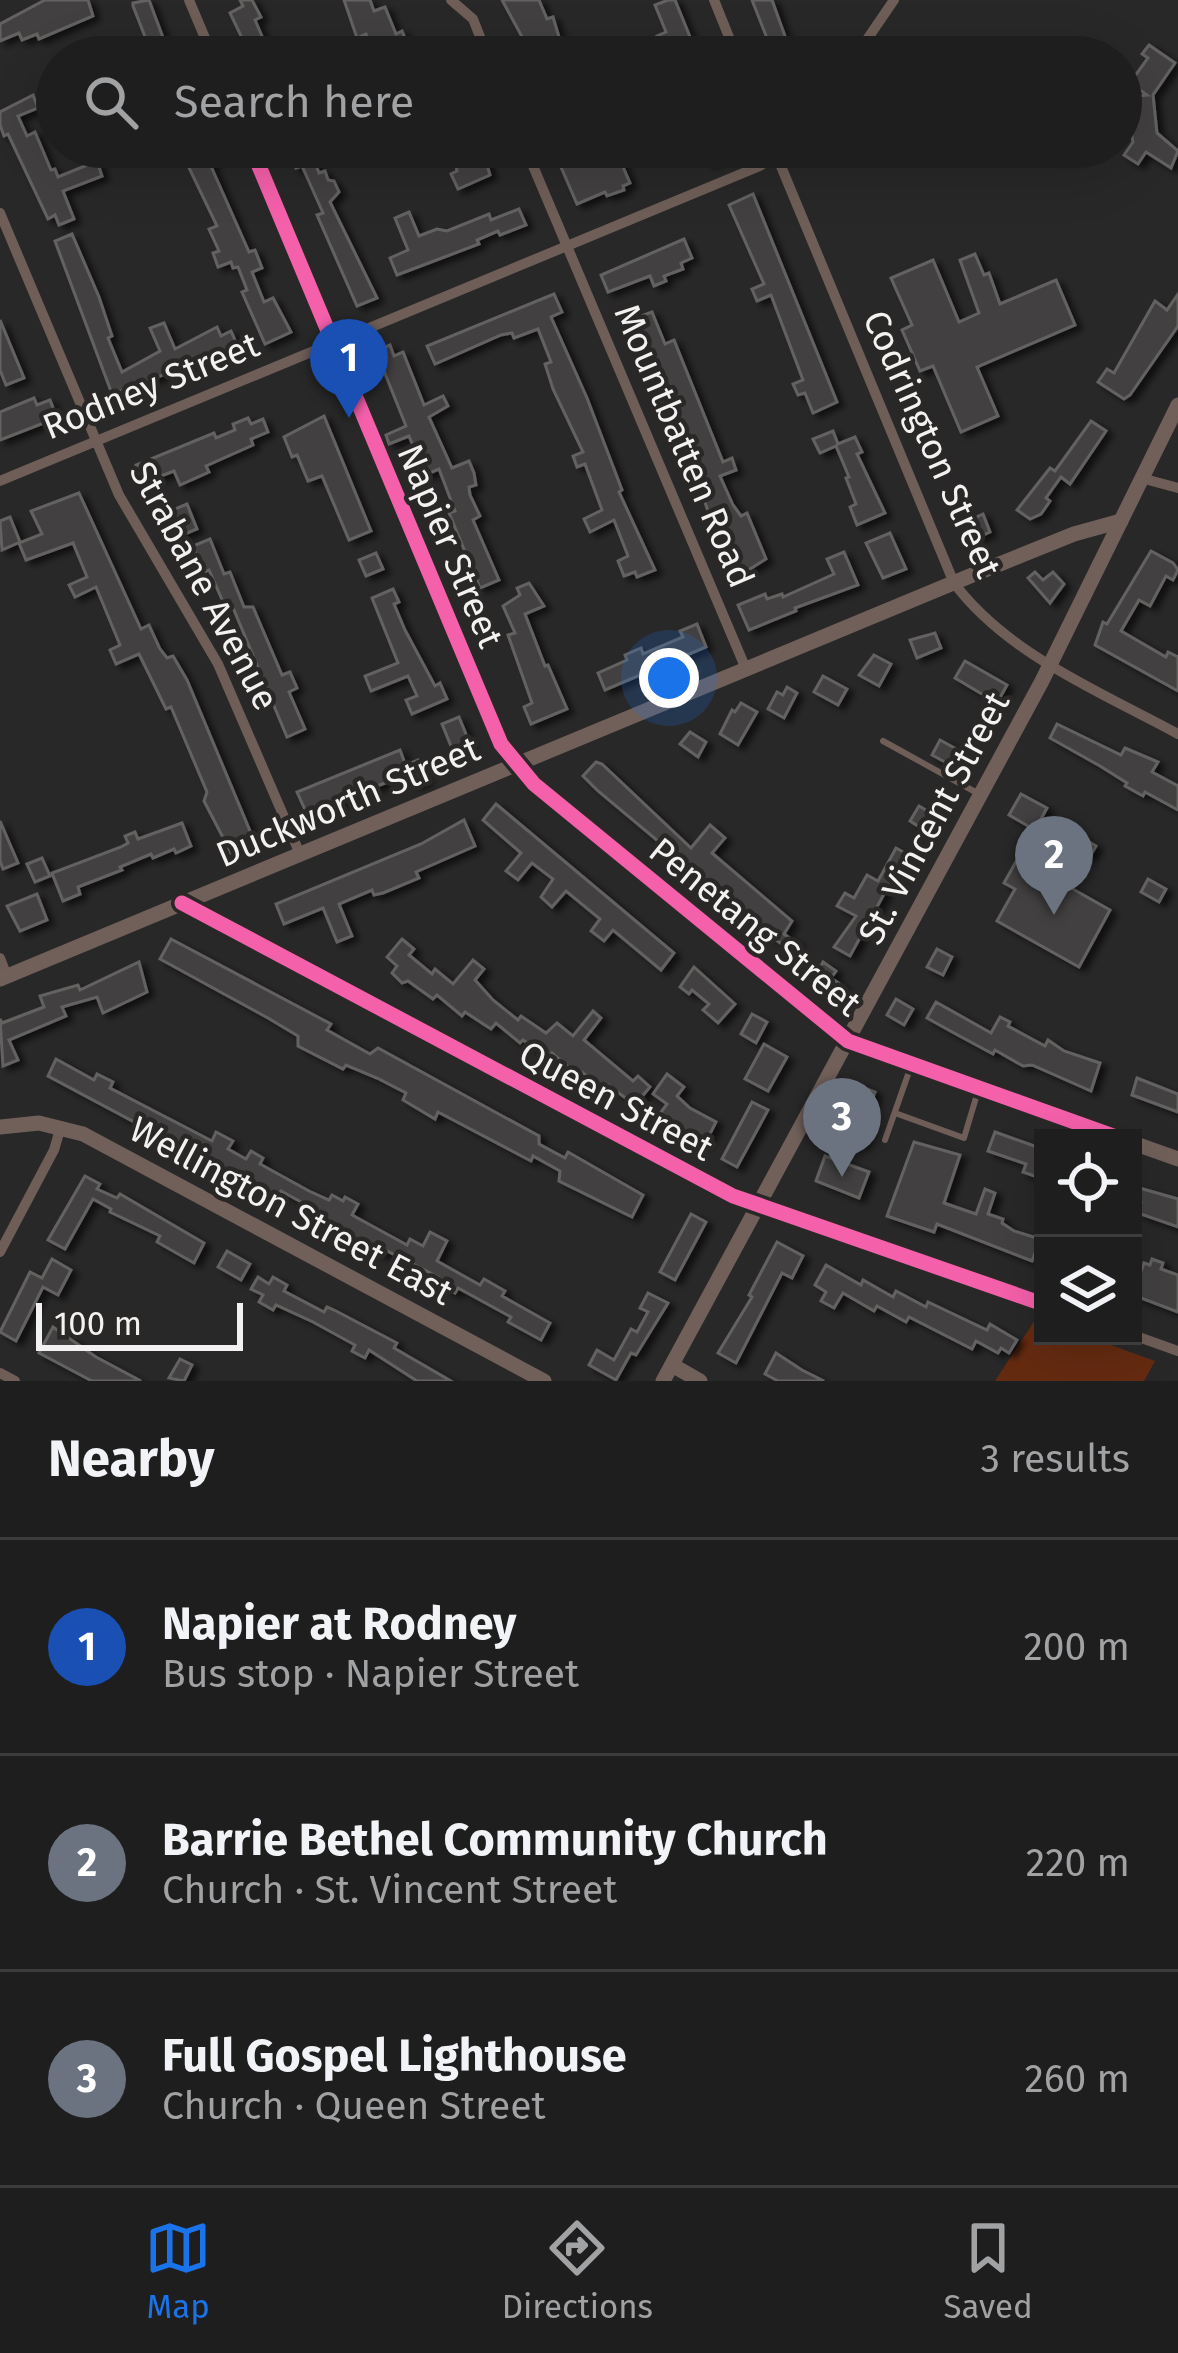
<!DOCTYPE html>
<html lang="en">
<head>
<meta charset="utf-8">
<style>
	body { margin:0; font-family:"Fira Sans",sans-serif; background:#2c2b2b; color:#f1f3f6 }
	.controls { position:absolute; right:36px; bottom:36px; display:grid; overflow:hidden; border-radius:0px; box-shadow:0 12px 48px #0002 }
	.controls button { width:108px; height:108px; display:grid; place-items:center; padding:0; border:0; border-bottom:3px solid #3c3c3c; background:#1f1e1e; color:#f1f3f6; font:60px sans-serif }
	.scale { position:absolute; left:36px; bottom:30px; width:207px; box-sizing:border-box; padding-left:12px; border:6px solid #f3f1f1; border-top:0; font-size:33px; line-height:42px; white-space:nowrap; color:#f3f1f1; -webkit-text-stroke:9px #2a2827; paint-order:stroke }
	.you { position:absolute; left:669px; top:678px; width:42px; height:42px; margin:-30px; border:9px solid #fff; border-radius:50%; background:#1a73e8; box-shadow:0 0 0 18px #1a73e833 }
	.badge { display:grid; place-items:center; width:78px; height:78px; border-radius:50%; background:#1a73e8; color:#fff; font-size:39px; font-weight:700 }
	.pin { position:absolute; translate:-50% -99px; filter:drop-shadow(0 3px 6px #0008) }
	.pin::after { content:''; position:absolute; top:63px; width:42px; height:36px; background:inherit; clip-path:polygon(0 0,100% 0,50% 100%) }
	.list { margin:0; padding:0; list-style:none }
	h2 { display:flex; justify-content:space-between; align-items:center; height:156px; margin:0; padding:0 48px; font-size:51px }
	h2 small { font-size:39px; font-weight:400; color:#a1a2a4 }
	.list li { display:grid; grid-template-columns:78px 1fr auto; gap:36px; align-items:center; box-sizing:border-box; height:216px; padding:0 48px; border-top:3px solid #3c3c3c }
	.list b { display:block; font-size:45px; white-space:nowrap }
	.list p { margin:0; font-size:39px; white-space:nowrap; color:#a1a2a4 }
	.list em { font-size:39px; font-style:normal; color:#a1a2a4 }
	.icon { flex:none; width:66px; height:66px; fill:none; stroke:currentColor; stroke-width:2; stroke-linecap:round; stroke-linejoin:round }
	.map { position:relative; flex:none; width:1178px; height:1381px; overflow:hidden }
	.search { position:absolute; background:#1f1e1e; box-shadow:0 12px 48px #0002; left:36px; right:36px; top:36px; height:132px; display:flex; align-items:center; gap:30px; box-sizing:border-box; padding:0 42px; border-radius:66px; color:#a1a2a4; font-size:45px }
	.sheet { height:804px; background:#1f1e1e }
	nav { display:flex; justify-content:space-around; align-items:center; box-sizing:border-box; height:168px; border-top:3px solid #3c3c3c; background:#1f1e1e; font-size:33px; color:#a1a2a4 }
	nav a { display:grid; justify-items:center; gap:6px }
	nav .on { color:#1a73e8 }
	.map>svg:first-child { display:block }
</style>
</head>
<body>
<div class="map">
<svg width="1178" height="1381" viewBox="0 0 1178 1381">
	<defs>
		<filter id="shadow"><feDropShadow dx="6" dy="4" stdDeviation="3" flood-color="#0009"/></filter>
	</defs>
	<rect width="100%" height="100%" fill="#292828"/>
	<polygon fill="#652b11" points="1037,1317 1043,1320 1043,1336 1086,1336 1155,1361 1144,1381 995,1381"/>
	<g fill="#424141" stroke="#636261" stroke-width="3" filter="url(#shadow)">
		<polygon points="45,0 88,0 93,16 39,39 37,34 22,40 19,33 0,41 0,24"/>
		<polygon points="149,0 168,51 153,57 133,6 133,3"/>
		<polygon points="240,0 252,0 261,17 255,20 271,57 251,57 230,13 243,6"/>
		<polygon points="344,0 370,0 374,11 385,7 396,34 402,31 413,57 376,57 366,34 357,38"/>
		<polygon points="502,0 539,0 547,19 553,17 565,57 533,57"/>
		<polygon points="668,0 675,0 697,54 679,57 671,43 662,47 657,36 666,32 655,5"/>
		<polygon points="752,0 772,0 790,50 774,56"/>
		<polygon points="1149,45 1175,63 1153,95 1157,133 1178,151 1171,168 1146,152 1138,164 1124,155 1133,142 1124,97 1147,95 1130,83 1148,58 1142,54"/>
		<polygon points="33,95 38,108 18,116 27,136 35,132 51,170 55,169 58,177 97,161 102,176 63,191 74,219 59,225 55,215 48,219 8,134 4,136 0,125 0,112"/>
		<polygon points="179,147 197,147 199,152 211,148 216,161 210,164 249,252 255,250 262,268 252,272 264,302 273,298 291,332 265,344 242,292 247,290 238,267 233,268 231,262 218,267 213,253 219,251 209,229 217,226"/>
		<polygon points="288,147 309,147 319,173 325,171 328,180 334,181 339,192 330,202 377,298 357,306 317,215 323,213 302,166 296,168"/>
		<polygon points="459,147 482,147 490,175 458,189 451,174 457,171 454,154 461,151"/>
		<polygon points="618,147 652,148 620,160 630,183 623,186 624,190 607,196 605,192 577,204 561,167 593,148 597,156"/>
		<polygon points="703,147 747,147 709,163"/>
		<polygon points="753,194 837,402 813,413 805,393 798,395 793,384 803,380 771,295 757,301 752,289 764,284 729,205"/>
		<polygon points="519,209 526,225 500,235 498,231 477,240 479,244 397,275 390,258 408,250 395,218 409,212 419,236 437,229 447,231 489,214 491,220"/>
		<polygon points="72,234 99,297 112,336 108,338 122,372 160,351 150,328 164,323 175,349 217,327 221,336 231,331 238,347 112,394 55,241"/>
		<polygon points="684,239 692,258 681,263 683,269 664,276 666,281 654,286 650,276 608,292 601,275"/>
		<polygon points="975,254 984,275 989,273 1000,304 1056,280 1075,325 977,367 998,416 961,432 933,366 920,371 902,330 912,325 891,278 933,260 959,322 979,313 960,260"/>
		<polygon points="554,294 562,312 551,317 587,398 622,490 619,492 655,570 637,577 635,572 624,576 618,561 628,556 614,520 590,532 584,519 602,510 585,464 577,467 573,456 583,452 553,389 545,364 551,362 538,329 514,338 512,333 501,335 435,364 427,346"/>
		<polygon points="1178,294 1178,326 1130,395 1124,399 1098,382 1107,369 1114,373 1155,301 1167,310"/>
		<polygon points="652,312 665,344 674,340 723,462 732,458 736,470 720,476 733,505 741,516 747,513 766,559 742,574 714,515 710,517 684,441 667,402 662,404 654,385 659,383 633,319"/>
		<polygon points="0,320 24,378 6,385 0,370"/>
		<polygon points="390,345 394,356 403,352 424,405 443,396 448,406 429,417 452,468 469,461 474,473 476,485 469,487 470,495 480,516 473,520 499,580 480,588 449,513 455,511 439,469 425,475 409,436 389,444 386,435 406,426 376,351"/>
		<polygon points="34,398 37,405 50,400 57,418 0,440 0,412"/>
		<polygon points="324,416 371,531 349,540 322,476 308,481 297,455 292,457 284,437"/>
		<polygon points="248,418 251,424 263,419 268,432 251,439 253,445 206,466 209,472 180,485 174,471 143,483 136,465 214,433 216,438 235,430 233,424"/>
		<polygon points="1091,421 1106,431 1070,484 1061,477 1046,498 1050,501 1041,514 1030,519 1017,510 1050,468 1055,471"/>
		<polygon points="833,431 838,444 855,437 862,452 857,454 885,513 857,525 850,507 856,504 846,478 849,477 836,446 820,453 813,439"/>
		<polygon points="79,493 141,629 149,625 160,649 167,658 173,656 187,680 255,843 231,853 204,801 207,792 171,707 166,709 139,654 116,664 110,650 120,645 96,587 75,597 69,585 87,577 73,543 26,560 19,543 42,534 31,511"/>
		<polygon points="187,504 197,529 180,536 170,511"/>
		<polygon points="983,514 990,532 974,539 966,522"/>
		<polygon points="10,517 20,542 2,550 0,521"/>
		<polygon points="890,533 906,569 883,578 866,543"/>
		<polygon points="210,539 224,574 230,572 244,607 253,607 282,675 290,672 297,688 289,692 305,729 287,737 231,603 224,604 209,570 203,573 193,546"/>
		<polygon points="1151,551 1173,563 1178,570 1173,580 1166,576 1150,606 1139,600 1121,631 1166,657 1168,652 1178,657 1178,691 1095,645 1103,622 1107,624"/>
		<polygon points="844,552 858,585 795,608 796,611 749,630 738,605 765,594 767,599 782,594 783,597 834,574 827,559"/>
		<polygon points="376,553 383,569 366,576 359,560"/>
		<polygon points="1035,572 1043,580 1053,572 1064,584 1050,603 1028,578"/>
		<polygon points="529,583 544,606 525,614 545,666 548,665 567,709 531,724 524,707 532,703 508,635 515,633 503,606 520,595 517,588"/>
		<polygon points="393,589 399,602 394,604 405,630 435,686 440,683 447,699 412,714 406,700 417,696 408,676 371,691 365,676 398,663 372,598"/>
		<polygon points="697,624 706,647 605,690 598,673 627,660 625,655 641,648 643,654 683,637 680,631"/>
		<polygon points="935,633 941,648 917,658 910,640"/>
		<polygon points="874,655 891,664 879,686 859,675"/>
		<polygon points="965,661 1007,685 997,703 955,678"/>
		<polygon points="823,676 847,689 838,705 814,692"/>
		<polygon points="787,687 797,693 784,718 768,709 777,692 783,695"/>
		<polygon points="741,703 757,712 738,745 720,734 732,710 735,712"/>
		<polygon points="459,717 470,744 453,751 442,724"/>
		<polygon points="1057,724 1121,755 1125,748 1158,762 1152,772 1178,786 1178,810 1145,792 1143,796 1125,786 1127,783 1100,766 1050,738"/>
		<polygon points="690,732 706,742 698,757 680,744"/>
		<polygon points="940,740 962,752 954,767 932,755"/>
		<polygon points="400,750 409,774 361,792 359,788 342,801 307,814 297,792"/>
		<polygon points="418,760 426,780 414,785 406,765"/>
		<polygon points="596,762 602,764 691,848 710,825 725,838 712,853 792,921 784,934 798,944 792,953 598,791 583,776"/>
		<polygon points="1021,794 1047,808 1035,830 1009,815"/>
		<polygon points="496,804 674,953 661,970 613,930 604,941 591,931 600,919 566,891 552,907 541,897 553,879 532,863 518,880 506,871 521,853 483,820"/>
		<polygon points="919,806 933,814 924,830 910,821"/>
		<polygon points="464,820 475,846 416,872 419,878 383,893 374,895 372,890 339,904 352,936 337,942 323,908 284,924 276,904 421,844"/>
		<polygon points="0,821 18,863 3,869 0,861"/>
		<polygon points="182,823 191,846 176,853 174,849 153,858 151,854 120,867 122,870 78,887 80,894 63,901 52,873 121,847 128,843 125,836 135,832 138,839"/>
		<polygon points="1079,836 1096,846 1089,858 1072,849"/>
		<polygon points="896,848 914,858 903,878 895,874 850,956 834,947 856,916 837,906 845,893 854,898 867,875 878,881"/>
		<polygon points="42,858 50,876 35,882 27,864"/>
		<polygon points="1018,858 1110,910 1079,967 997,921 1015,889 1004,883"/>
		<polygon points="1148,879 1166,889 1159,902 1141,892"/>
		<polygon points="37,894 47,920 20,931 7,906"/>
		<polygon points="171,939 331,1024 327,1030 370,1054 378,1048 539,1136 539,1144 565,1158 568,1152 643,1195 632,1217 559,1181 560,1171 533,1156 531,1161 438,1112 435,1119 403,1100 406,1093 377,1078 346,1065 343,1069 298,1046 298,1036 268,1018 160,959"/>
		<polygon points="402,939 414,949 409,955 432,974 435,969 453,984 473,960 484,969 475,980 493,1000 518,1020 521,1016 546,1033 557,1023 573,1036 593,1011 601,1018 584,1040 633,1081 638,1076 650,1087 635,1105 608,1085 605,1089 579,1070 576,1074 552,1053 548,1058 523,1040 520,1043 496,1023 491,1029 465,1012 462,1016 437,995 433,999 408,981 402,983 392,973 397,966 387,957"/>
		<polygon points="937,949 952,957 943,975 927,967"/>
		<polygon points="139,962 147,992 103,1013 97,997 62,1007 66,1016 9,1040 18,1060 3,1066 0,1019 2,1023 44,1007 40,996 78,985 80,990"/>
		<polygon points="823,962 836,971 831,978 843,986 831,998 811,984"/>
		<polygon points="694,967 735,1004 718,1023 703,1010 709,1004 692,990 689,994 680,987"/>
		<polygon points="896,999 913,1009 904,1025 887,1015"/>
		<polygon points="936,1002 991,1033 1000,1017 1010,1022 1008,1026 1045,1046 1048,1040 1064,1051 1100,1063 1091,1091 1032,1065 1023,1066 995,1050 993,1054 954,1033 927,1018"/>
		<polygon points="752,1014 767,1022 756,1043 741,1034"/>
		<polygon points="764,1044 787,1057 768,1091 745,1079"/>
		<polygon points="56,1059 94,1080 97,1074 113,1082 110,1088 212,1141 216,1132 233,1141 228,1149 246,1159 251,1151 263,1158 260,1164 309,1191 329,1200 332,1195 343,1201 345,1197 358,1204 352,1215 407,1245 410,1239 423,1246 430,1232 447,1241 437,1261 480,1285 484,1279 505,1291 502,1296 550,1323 541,1340 508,1322 511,1317 458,1288 455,1293 435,1283 438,1277 385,1250 382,1255 330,1226 332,1222 301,1207 303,1203 281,1191 277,1198 48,1076"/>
		<polygon points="667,1074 684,1087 677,1096 690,1108 716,1122 705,1144 697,1140 695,1143 668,1122 665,1126 656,1119 667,1104 653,1094"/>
		<polygon points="1137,1078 1178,1094 1178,1112 1132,1095"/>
		<polygon points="857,1085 875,1092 862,1126 867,1128 861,1144 825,1130 833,1111 845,1116"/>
		<polygon points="752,1102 768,1110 737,1167 722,1159"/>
		<polygon points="995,1132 1043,1149 1040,1178 1023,1172 1026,1164 988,1151"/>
		<polygon points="914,1142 960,1155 944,1203 976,1214 985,1189 995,1193 988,1214 1003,1219 1002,1223 1014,1231 1040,1239 1032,1261 937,1224 934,1232 887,1216"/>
		<polygon points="825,1156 869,1172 859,1198 816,1181"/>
		<polygon points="85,1176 100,1184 97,1189 117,1198 120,1194 204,1243 194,1263 157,1242 160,1236 110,1212 111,1209 93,1199 65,1249 48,1240"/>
		<polygon points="1136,1187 1178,1199 1178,1227 1138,1213 1141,1202 1133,1200"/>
		<polygon points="691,1214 706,1222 675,1280 660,1272"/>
		<polygon points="777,1242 803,1256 792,1278 782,1273 736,1363 718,1353 752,1297 749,1295"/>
		<polygon points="227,1251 250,1264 241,1280 218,1267"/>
		<polygon points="52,1259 71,1270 58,1295 43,1287 16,1341 0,1332 30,1272 42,1278"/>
		<polygon points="1152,1259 1163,1263 1161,1269 1178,1275 1178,1312 1133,1295 1133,1278 1138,1280 1144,1263 1150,1265"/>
		<polygon points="826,1265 861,1285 863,1280 893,1297 896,1291 926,1307 928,1302 987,1330 990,1324 1017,1340 1009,1353 1001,1348 998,1353 976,1341 972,1349 909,1317 906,1322 877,1306 874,1311 843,1293 834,1308 821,1301 826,1292 815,1285"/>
		<polygon points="258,1277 269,1284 273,1277 287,1285 284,1291 324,1312 327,1307 336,1311 397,1343 394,1348 451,1381 417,1381 369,1350 365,1358 352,1351 355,1345 313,1322 276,1305 273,1310 259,1302 263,1295 251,1289"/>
		<polygon points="648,1293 668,1303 636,1355 631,1353 616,1380 589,1365 597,1350 614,1360 631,1329 637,1332 648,1312 640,1308"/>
		<polygon points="53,1327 96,1357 141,1381 92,1381 39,1353"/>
		<polygon points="776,1353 802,1370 824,1381 778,1381 765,1374"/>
		<polygon points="180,1359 192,1365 184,1381 169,1378"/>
	</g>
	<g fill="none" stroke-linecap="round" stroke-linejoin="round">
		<g stroke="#6f5e58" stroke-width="6">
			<polyline points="883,741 979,794"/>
			<polyline points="895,1113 964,1138 978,1091"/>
			<polyline points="885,1140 911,1066"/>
		</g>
		<g stroke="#6f5e58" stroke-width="10">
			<polyline points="189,0 213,57"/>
			<polyline points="451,0 473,19 488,57"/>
			<polyline points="714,0 737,57"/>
			<polyline points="855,57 894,0"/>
			<polyline points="251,147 501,744 518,764"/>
			<polyline points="525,147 746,669"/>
			<path d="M773,147L954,583C1008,655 1101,692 1178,734"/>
			<polyline points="0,213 119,495 218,664 300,854"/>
			<polyline points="1141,478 1178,488"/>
			<polyline points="0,481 760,166 787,147"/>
			<polyline points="182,903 733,1196 1043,1304"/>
			<polyline points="0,958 7,976"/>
			<polyline points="0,1252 54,1150 61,1126"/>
			<polyline points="1133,1335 1178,1351"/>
			<polyline points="0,1373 15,1381"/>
		</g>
		<g stroke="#71605a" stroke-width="15">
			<polyline points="518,764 534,784 848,1041 1119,1138"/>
			<polyline points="0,979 970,576 1074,534 1121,521"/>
			<polyline points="0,1127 39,1123 83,1134 544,1381"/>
			<polyline points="1133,1143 1178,1159"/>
			<polyline points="672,1365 700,1381"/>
			<polyline points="663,1381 1042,681 1178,405"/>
		</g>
		<defs>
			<g id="cycleway">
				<polyline points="251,147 501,744 534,784 848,1041 1119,1138"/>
				<polyline points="182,903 733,1196 1043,1304"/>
			</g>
		</defs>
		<use href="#cycleway" stroke="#2a2827" stroke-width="22"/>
		<use href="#cycleway" stroke="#f560ab" stroke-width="15"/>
	</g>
	<g text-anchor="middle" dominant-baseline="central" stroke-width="9" stroke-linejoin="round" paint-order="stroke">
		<g font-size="36" fill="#f3f1f1" stroke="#2a2827">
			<text transform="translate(151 386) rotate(-22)">Rodney Street</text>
			<text transform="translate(932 444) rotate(66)">Codrington Street</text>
			<text transform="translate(684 446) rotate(67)">Mountbatten Road</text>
			<text transform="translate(450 546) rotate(67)">Napier Street</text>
			<text transform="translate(204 586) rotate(62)">Strabane Avenue</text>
			<text transform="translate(348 802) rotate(-23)">Duckworth Street</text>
			<text transform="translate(934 818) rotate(-62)">St. Vincent Street</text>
			<text transform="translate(755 927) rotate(39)">Penetang Street</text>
			<text transform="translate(616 1101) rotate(28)">Queen Street</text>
			<text transform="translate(291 1211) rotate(28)">Wellington Street East</text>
		</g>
	</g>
</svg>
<div class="controls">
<button><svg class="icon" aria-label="locate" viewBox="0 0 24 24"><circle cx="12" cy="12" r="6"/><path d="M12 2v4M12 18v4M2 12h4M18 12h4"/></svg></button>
<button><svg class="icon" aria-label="layers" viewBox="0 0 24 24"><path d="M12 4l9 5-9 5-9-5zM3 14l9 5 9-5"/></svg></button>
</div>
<div class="scale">100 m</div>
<div class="you"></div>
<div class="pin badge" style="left:349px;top:418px;background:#1a4fb4">1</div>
<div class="pin badge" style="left:1054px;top:915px;background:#6b7280">2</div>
<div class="pin badge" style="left:842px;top:1177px;background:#6b7280">3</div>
<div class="search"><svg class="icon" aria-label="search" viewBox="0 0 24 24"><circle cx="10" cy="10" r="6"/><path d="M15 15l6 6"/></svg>Search here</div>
</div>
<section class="sheet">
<h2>Nearby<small>3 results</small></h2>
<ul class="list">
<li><span class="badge" style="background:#1a4fb4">1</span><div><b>Napier at Rodney</b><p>Bus stop · Napier Street</p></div><em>200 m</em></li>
<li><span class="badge" style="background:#6b7280">2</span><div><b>Barrie Bethel Community Church</b><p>Church · St. Vincent Street</p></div><em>220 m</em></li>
<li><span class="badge" style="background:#6b7280">3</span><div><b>Full Gospel Lighthouse</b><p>Church · Queen Street</p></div><em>260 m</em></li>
</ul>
</section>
<nav>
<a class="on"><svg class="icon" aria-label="map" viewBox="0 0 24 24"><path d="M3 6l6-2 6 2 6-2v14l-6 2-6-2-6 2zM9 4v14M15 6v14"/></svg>Map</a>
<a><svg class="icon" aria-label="directions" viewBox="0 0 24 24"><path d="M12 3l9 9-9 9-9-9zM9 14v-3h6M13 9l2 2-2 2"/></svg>Directions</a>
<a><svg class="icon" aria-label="saved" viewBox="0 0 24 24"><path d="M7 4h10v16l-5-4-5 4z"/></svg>Saved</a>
</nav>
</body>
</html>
